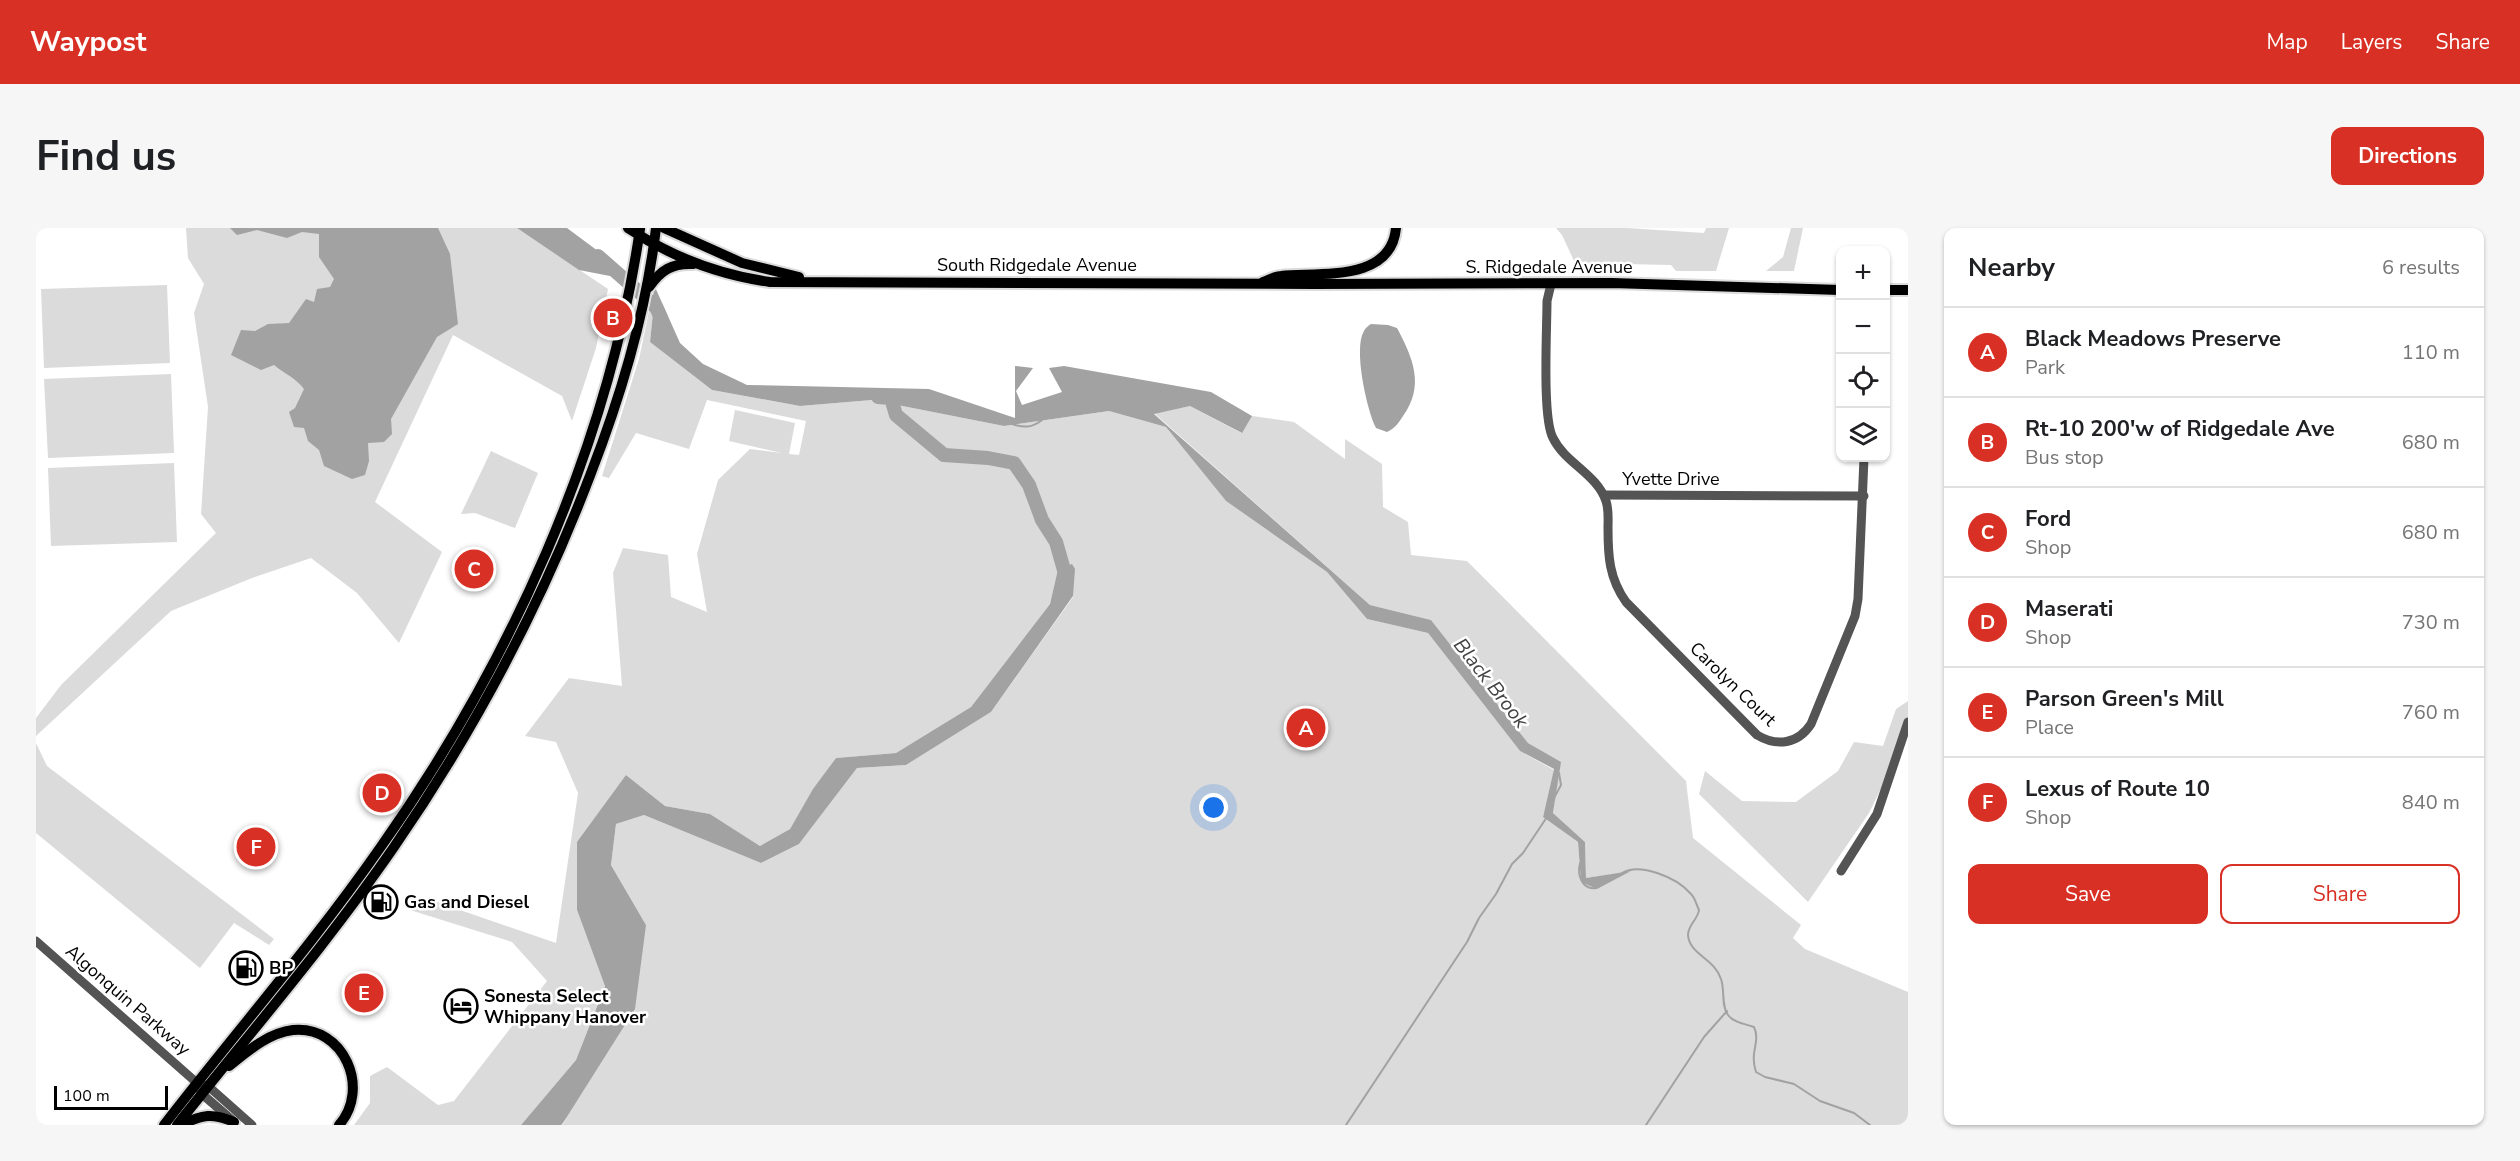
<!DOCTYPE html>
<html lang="en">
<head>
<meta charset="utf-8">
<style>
	body { margin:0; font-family:"Nunito Sans",sans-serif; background:#f6f6f6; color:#202124 }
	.controls { position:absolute; right:18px; top:18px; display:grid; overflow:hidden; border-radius:12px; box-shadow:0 2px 4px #0004 }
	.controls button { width:54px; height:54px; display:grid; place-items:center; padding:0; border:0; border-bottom:2px solid #e0e0e0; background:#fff; color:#202124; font:30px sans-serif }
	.scale { position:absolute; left:18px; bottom:15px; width:114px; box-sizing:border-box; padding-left:6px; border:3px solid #000; border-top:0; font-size:16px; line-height:21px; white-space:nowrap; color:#000; -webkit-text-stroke:4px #fff; paint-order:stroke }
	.you { position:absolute; left:1178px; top:580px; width:21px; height:21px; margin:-15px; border:4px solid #fff; border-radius:50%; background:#1a73e8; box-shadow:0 0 0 9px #1a73e833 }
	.badge { display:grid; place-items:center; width:39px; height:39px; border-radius:50%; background:#d93025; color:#fff; font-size:20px; font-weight:700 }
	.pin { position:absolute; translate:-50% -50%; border:3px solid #fff; box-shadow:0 2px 6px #0006 }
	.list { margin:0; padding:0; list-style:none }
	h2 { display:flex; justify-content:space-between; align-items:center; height:78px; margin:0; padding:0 24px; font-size:26px }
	h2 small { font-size:20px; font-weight:400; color:#757577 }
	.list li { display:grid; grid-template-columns:39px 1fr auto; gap:18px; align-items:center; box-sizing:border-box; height:90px; padding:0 24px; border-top:2px solid #e0e0e0 }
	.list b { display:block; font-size:22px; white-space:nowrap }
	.list p { margin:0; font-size:20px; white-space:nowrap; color:#757577 }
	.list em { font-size:20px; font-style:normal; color:#757577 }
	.actions { display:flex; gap:12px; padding:18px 24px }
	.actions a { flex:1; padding:14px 0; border:2px solid #d93025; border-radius:12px; text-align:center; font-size:21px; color:#d93025 }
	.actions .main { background:#d93025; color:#fff }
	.icon { flex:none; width:33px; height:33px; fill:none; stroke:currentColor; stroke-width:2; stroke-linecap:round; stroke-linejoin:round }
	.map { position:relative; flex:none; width:1872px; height:897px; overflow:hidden; border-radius:12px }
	header { display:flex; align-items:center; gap:36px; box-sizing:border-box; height:84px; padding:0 30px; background:#d93025; color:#fff }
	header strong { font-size:28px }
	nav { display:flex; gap:33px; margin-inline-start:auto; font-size:21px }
	.intro { display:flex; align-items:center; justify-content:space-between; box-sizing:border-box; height:144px; padding:0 36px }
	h1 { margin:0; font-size:42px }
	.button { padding:15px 27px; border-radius:12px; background:#d93025; color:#fff; font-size:21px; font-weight:700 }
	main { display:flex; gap:36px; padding:0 36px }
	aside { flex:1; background:#fff; border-radius:12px; box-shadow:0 2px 4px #0004 }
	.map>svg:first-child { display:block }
</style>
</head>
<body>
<header>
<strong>Waypost</strong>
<nav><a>Map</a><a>Layers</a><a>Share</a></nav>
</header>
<div class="intro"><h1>Find us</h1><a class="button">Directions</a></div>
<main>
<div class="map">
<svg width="1872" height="897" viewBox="0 0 1872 897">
	<rect width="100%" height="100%" fill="#fff"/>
	<g fill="#dbdbdb">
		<polygon points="150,0 481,0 572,61 560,120 536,193 526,168 417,107 339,274 406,324 363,415 321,365 275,330 216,350 135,383 0,508 0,490 25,457 180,305 165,286 172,179 158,85 168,56 152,30"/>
		<polygon points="1520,0 1591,0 1668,5 1670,0 1693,0 1680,43 1640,43 1635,37 1539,35 1526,7"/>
		<polygon points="1755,0 1767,0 1758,43 1730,43 1747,29"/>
		<polygon points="131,57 134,135 8,140 5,61"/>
		<polygon points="613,83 617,85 614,114 676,162 764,178 836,172 968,198 1073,183 1130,199 1190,273 1291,344 1331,391 1392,405 1484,523 1518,542 1507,589 1542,614 1545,654 1592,644 1550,650 1549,614 1517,585 1524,534 1492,515 1395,392 1334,377 1118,185 1154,178 1205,205 1216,188 1258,194 1309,231 1309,211 1346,236 1347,279 1372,294 1375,327 1431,333 1650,553 1657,610 1765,697 1757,710 1769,721 1872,764 1872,897 525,897 528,895 610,697 575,637 580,596 608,587 725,635 763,616 821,540 870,537 955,484 1037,369 1022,341 1014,376 935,479 860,525 800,530 777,562 754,601 724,618 674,586 629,578 590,547 541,682 569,757 540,832 485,897 318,897 334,875 334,848 351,839 402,877 418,873 511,753 476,714 374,682 395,672 520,715 542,565 520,514 489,508 533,450 586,458 577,345 587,320 632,327 635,369 671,384 661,326 682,252 714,221 746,225 693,213 699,182 759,195 753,226 763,227 770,193 671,172 653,221 600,205 573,250 566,248 603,131"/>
		<polygon points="135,146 138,225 12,230 8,151"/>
		<polygon points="455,223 502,245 479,300 439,285 425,286"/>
		<polygon points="138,235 141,314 15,318 12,240"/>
		<polygon points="1872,473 1872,505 1833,585 1772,674 1663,566 1669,543 1706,573 1760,574 1802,543 1818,514 1847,518 1860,481"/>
		<polygon points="0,515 11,538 238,711 233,717 198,695 164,740 0,605"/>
	</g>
	<g fill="#a2a2a2">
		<path d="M194,0H402L414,26L422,96L401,109L355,191L356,206L348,214L332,215L333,233L329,247L316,251L288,238L283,222L272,213L268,200L258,199L253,184L259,180L268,161C260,150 249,146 238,137L225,142L195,127L205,102L219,103L232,96L253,95L270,71L278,74L281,61L294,59L298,51L283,29V6L266,4L251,10L221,2L201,7Z"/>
		<polygon points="481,0 531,0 578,35 574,48 543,42"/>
		<polygon points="619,59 644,115 667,136 711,157 893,161 979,190 979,138 997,140 980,163 986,177 1026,164 1013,140 1028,138 1175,164 1216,188 1206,205 1154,178 1118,186 1334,377 1395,392 1492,515 1525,534 1517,585 1549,614 1550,650 1595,643 1561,661 1545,654 1542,614 1507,589 1518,541 1484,523 1392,405 1331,391 1291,344 1190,273 1130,199 1073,183 968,198 836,172 764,178 676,162 614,114 617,85 613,83"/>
		<path d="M1335,96L1352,97L1361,100C1377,130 1389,158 1367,188C1362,196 1359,200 1351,204L1340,200C1331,183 1317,120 1328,103C1329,100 1332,98 1335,96Z"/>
		<polygon points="1036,336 1039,341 1037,368 955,484 870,537 821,540 763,616 725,635 608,587 580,596 575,637 610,697 599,781 527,895 525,897 485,897 540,832 569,758 541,682 541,614 590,547 629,578 674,586 724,618 754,601 777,561 800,530 860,525 935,479 1014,376 1022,341"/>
	</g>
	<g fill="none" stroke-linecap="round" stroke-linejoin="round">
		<g stroke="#a2a2a2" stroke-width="2">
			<path d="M976,196C988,200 996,200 1006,192"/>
			<polyline points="1518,570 1525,557 1523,545"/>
			<path d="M1544,635C1541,647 1546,662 1560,660"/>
			<path d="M1586,645C1604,634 1641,650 1654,665C1659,669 1660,676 1663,682C1662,691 1652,697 1652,707C1653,726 1679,731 1685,751C1689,762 1685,778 1692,787C1698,795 1710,796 1718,799C1725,814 1713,823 1720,844L1729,849L1758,856L1784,873L1818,885L1834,897"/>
			<polyline points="1310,897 1431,714 1443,690 1460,666 1476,636 1487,625 1511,589"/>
			<polyline points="1610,897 1668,809 1691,783"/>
		</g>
		<g stroke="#a2a2a2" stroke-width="14">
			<polyline points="562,28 620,79 625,90"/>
			<polyline points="842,169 855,170 860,187 908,227 952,230 978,235 993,257 1006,292 1020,314 1030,349 1027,354"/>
		</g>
		<defs>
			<g id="major">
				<path d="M592,0C634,28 684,47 734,54L1278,56L1576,55L1804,62"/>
				<polyline points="628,0 706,35 763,49"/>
				<path d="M1227,54C1233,52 1239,48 1245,48C1282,44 1355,55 1360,0"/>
				<path d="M613,59C625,42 636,35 657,36"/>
				<polyline points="1850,62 1872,62"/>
				<path d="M193,838C212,823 232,805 257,802C308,797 335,861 303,897"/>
				<path d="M128,897C200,804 277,716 344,620C472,439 572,221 604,1"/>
				<path d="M141,897C214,805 291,716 358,619C438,503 505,377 555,245C586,165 610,85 620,0"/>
				<path d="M146,897C166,886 177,885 198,894"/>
			</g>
		</defs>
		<use href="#major" stroke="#dbdbdb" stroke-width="14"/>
		<g stroke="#545454" stroke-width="9">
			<path d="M1515,56L1511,73C1511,101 1506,190 1517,210C1529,235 1561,246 1570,273C1573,282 1572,291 1572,300C1572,328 1573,350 1590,374L1721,507C1741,519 1762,516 1775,496L1819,388L1822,371L1828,230"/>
			<polyline points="1568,267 1828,268"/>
			<polyline points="1805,643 1841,586 1872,494"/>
			<polyline points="0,713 161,855 172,858 216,897"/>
			<polyline points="163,860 166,866 196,892"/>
		</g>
		<use href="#major" stroke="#000" stroke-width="10"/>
	</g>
	<defs>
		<symbol id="fuel-ring" viewBox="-11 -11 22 22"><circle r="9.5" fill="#fff" stroke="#000" stroke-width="1.5"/><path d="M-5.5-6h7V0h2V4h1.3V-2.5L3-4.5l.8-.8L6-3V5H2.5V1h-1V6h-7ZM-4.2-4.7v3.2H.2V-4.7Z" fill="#000"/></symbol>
		<symbol id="hotel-ring" viewBox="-11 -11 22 22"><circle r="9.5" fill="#fff" stroke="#000" stroke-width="1.5"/><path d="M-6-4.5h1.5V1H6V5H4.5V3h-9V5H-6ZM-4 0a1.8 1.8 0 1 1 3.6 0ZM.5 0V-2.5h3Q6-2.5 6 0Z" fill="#000"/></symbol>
	</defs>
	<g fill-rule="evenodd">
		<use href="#fuel-ring" x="326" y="655" width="38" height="38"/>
		<use href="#fuel-ring" x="191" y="721" width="38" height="38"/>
		<use href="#hotel-ring" x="406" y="759" width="38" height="38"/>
	</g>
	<g text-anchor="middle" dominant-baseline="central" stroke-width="5" stroke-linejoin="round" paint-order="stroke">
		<g font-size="18" fill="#000" stroke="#fff">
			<text x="1001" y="37">South Ridgedale Avenue</text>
			<text x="1513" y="39">S. Ridgedale Avenue</text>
			<text x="1635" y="251">Yvette Drive</text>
			<text transform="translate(1697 456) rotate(44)">Carolyn Court</text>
			<text transform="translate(92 772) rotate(41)">Algonquin Parkway</text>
		</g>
		<g font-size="18" font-weight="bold" fill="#000" stroke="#fff" text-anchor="start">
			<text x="368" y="674">Gas and Diesel</text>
			<text x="233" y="740">BP</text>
			<text x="448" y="768">Sonesta Select<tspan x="448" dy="21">Whippany Hanover</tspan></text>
		</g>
		<g font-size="20" font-style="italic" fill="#434343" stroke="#fff">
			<text transform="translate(1455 455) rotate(52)">Black Brook</text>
		</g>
	</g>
</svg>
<div class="controls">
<button>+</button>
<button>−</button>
<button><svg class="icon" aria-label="locate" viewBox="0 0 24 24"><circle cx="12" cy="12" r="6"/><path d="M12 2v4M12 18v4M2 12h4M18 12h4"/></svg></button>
<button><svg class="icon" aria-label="layers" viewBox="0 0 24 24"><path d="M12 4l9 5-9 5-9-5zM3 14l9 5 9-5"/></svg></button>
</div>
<div class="scale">100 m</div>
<div class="you"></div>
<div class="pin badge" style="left:1270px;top:500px">A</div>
<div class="pin badge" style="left:577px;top:90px">B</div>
<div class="pin badge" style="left:438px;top:341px">C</div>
<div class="pin badge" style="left:346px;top:565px">D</div>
<div class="pin badge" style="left:328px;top:765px">E</div>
<div class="pin badge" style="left:220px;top:619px">F</div>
</div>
<aside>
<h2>Nearby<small>6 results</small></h2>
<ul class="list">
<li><span class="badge">A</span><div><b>Black Meadows Preserve</b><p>Park</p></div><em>110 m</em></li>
<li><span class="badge">B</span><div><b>Rt-10 200'w of Ridgedale Ave</b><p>Bus stop</p></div><em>680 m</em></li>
<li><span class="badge">C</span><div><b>Ford</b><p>Shop</p></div><em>680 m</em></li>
<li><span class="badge">D</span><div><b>Maserati</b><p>Shop</p></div><em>730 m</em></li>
<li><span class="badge">E</span><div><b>Parson Green's Mill</b><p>Place</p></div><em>760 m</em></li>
<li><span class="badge">F</span><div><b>Lexus of Route 10</b><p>Shop</p></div><em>840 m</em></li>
</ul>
<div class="actions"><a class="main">Save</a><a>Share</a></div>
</aside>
</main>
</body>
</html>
